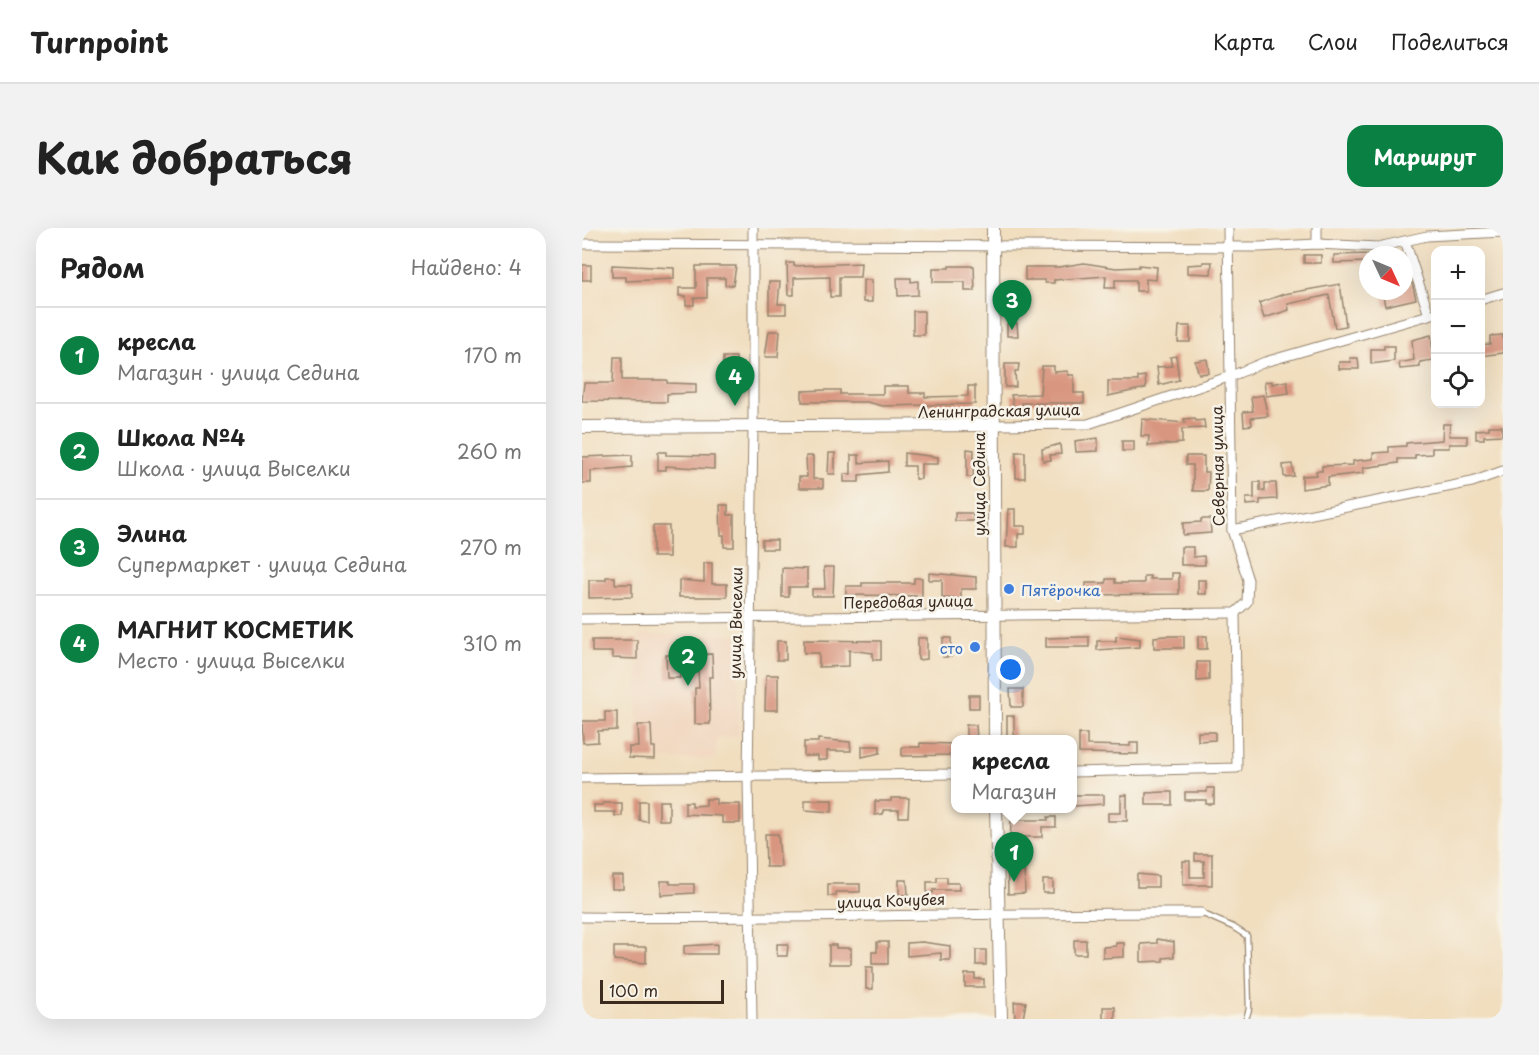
<!DOCTYPE html>
<html lang="ru">
<head>
<meta charset="utf-8">
<style>
	body { margin:0; font-family:"Playpen Sans",sans-serif; background:#f2f2f2; color:#222 }
	.controls { position:absolute; right:18px; top:18px; display:grid; overflow:hidden; border-radius:12px; box-shadow:0 6px 24px #0002 }
	.controls button { width:54px; height:54px; display:grid; place-items:center; padding:0; border:0; border-bottom:2px solid #e0e0e0; background:#fff; color:#222; font:30px sans-serif }
	.compass { position:absolute; left:777px; top:18px; width:54px; height:54px; border-radius:50%; background:#fff; box-shadow:0 6px 24px #0002; rotate:134deg }
	.scale { position:absolute; left:18px; bottom:15px; width:124px; box-sizing:border-box; padding-left:6px; border:3px solid #3b2a1e; border-top:0; font-size:16px; line-height:21px; white-space:nowrap; color:#3b2a1e; -webkit-text-stroke:4px #f7f3e8; paint-order:stroke }
	.you { position:absolute; left:429px; top:442px; width:21px; height:21px; margin:-15px; border:4px solid #fff; border-radius:50%; background:#1a73e8; box-shadow:0 0 0 9px #1a73e833 }
	.badge { display:grid; place-items:center; width:39px; height:39px; border-radius:50%; background:#0b8043; color:#fff; font-size:20px; font-weight:700 }
	.pin { position:absolute; translate:-50% -50px; filter:drop-shadow(0 2px 3px #0008) }
	.pin::after { content:''; position:absolute; top:32px; width:21px; height:18px; background:inherit; clip-path:polygon(0 0,100% 0,50% 100%) }
	.popup { position:absolute; left:369px; top:507px; width:126px; height:78px; box-sizing:border-box; display:grid; place-content:center; border-radius:12px; background:#fff; filter:drop-shadow(0 2px 4px #0005); font-size:20px; white-space:nowrap; color:#767676 }
	.popup b { font-size:22px; color:#222 }
	.popup::after { content:''; position:absolute; left:50%; top:100%; margin-left:-12px; border:12px solid transparent; border-top-color:#fff }
	.list { margin:0; padding:0; list-style:none }
	h2 { display:flex; justify-content:space-between; align-items:center; height:78px; margin:0; padding:0 24px; font-size:26px }
	h2 small { font-size:20px; font-weight:400; color:#767676 }
	.list li { display:grid; grid-template-columns:39px 1fr auto; gap:18px; align-items:center; box-sizing:border-box; height:96px; padding:0 24px; border-top:2px solid #e0e0e0 }
	.list b { display:block; font-size:22px; white-space:nowrap }
	.list p { margin:0; font-size:20px; white-space:nowrap; color:#767676 }
	.list em { font-size:20px; font-style:normal; color:#767676 }
	.icon { flex:none; width:33px; height:33px; fill:none; stroke:currentColor; stroke-width:2; stroke-linecap:round; stroke-linejoin:round }
	.map { position:relative; flex:none; width:921px; height:791px; overflow:hidden; border-radius:18px }
	header { display:flex; align-items:center; gap:36px; box-sizing:border-box; height:84px; padding:0 30px; background:#fff; border-bottom:2px solid #e0e0e0 }
	header strong { font-size:28px }
	nav { display:flex; gap:33px; margin-inline-start:auto; font-size:21px }
	.intro { display:flex; align-items:center; justify-content:space-between; box-sizing:border-box; height:144px; padding:0 36px }
	h1 { margin:0; font-size:42px }
	.button { padding:15px 27px; border-radius:18px; background:#0b8043; color:#fff; font-size:21px; font-weight:700 }
	main { display:flex; gap:36px; padding:0 36px }
	aside { flex:1; background:#fff; border-radius:18px; box-shadow:0 6px 24px #0002 }
	.map>svg:first-child { display:block }
</style>
</head>
<body>
<header>
<strong>Turnpoint</strong>
<nav><a>Карта</a><a>Слои</a><a>Поделиться</a></nav>
</header>
<div class="intro"><h1>Как добраться</h1><a class="button">Маршрут</a></div>
<main>
<aside>
<h2>Рядом<small>Найдено: 4</small></h2>
<ul class="list">
<li><span class="badge">1</span><div><b>кресла</b><p>Магазин · улица Седина</p></div><em>170 m</em></li>
<li><span class="badge">2</span><div><b>Школа №4</b><p>Школа · улица Выселки</p></div><em>260 m</em></li>
<li><span class="badge">3</span><div><b>Элина</b><p>Супермаркет · улица Седина</p></div><em>270 m</em></li>
<li><span class="badge">4</span><div><b>МАГНИТ КОСМЕТИК</b><p>Место · улица Выселки</p></div><em>310 m</em></li>
</ul>
</aside>
<div class="map">
<svg width="921" height="791" viewBox="0 0 921 791">
	<rect width="100%" height="100%" fill="#f7f3e8"/>
	<filter id="ink" filterUnits="userSpaceOnUse"><feTurbulence type="fractalNoise" baseFrequency=".0167" numOctaves="2"/><feDisplacementMap in="SourceGraphic" scale="12" xChannelSelector="R" yChannelSelector="G"/><feConvolveMatrix kernelMatrix="1 2 1 2 8 2 1 2 1" color-interpolation-filters="sRGB"/></filter>
	<filter id="wash" filterUnits="userSpaceOnUse"><feTurbulence type="fractalNoise" baseFrequency=".008" numOctaves="4" result="noise"/><feDisplacementMap in="SourceGraphic" scale="24" xChannelSelector="R" yChannelSelector="G"/><feGaussianBlur stdDeviation="1.35" result="paint"/><feColorMatrix in="noise" values="0 0 0 0 0 0 0 0 0 0 0 0 0 0 0 0 0 1.4 0 .05"/><feComposite in="paint" operator="in"/></filter>
	<g filter="url(#wash)">
		<rect width="100%" height="100%" fill="#f1debf"/>
		<polygon fill="#f1d5bd" points="156,406 157,508 135,510 133,531 55,531 57,407"/>
		<g id="blocks">
			<g fill="#d8957f">
				<polygon points="786,26 786,34 752,35 752,27"/>
				<rect x="722" y="27" width="17" height="8"/>
				<polygon points="621,34 630,34 629,46 605,45 605,37 621,36"/>
				<polygon points="205,35 212,35 212,38 279,35 278,49 257,49 257,69 248,69 248,49 212,50 212,67 206,67"/>
				<polygon points="502,35 534,40 557,39 557,37 575,39 574,52 564,51 564,63 554,63 554,52 533,52 533,60 523,60 524,48 472,52 472,55 463,55 463,52 443,52 443,39 477,39"/>
				<rect x="0" y="37" width="9" height="15"/>
				<polygon points="30,37 92,40 92,51 44,53 44,49 30,49"/>
				<polygon points="114,38 154,38 151,57 143,57 143,50 125,50 125,70 112,70 112,77 104,77 104,68 97,68 97,60 114,60"/>
				<polygon points="367,38 392,38 393,63 383,63 383,54 351,54 351,40 367,40"/>
				<polygon points="315,50 329,50 329,54 336,53 336,67 316,68"/>
				<rect x="281" y="52" width="9" height="22"/>
				<polygon points="187,54 198,54 196,76 204,76 204,86 187,86"/>
				<polygon points="830,55 834,71 803,78 800,63 822,63 822,57"/>
				<polygon points="758,56 764,98 753,100 747,67 706,76 707,82 682,90 677,75 702,66"/>
				<rect x="331" y="83" width="11" height="24"/>
				<polygon points="435,95 436,108 425,108 425,96"/>
				<polygon points="597,98 608,98 608,114 596,114"/>
				<polygon points="187,103 198,103 196,129 183,129"/>
				<polygon points="849,107 852,132 838,134 838,139 818,141 817,135 832,132 830,112"/>
				<polygon points="921,107 921,125 898,128 898,117 908,116 908,108"/>
				<polygon points="802,118 812,118 812,133 789,136 789,121 802,121"/>
				<polygon points="594,128 597,152 577,157 575,139 590,138 588,129"/>
				<polygon points="32,129 40,129 40,152 85,152 85,155 114,156 114,165 85,166 85,174 0,173 2,155 31,155"/>
				<rect x="141" y="129" width="13" height="9"/>
				<polygon points="768,130 776,130 777,141 757,141 757,134 769,134"/>
				<polygon points="625,131 627,145 617,146 613,133"/>
				<polygon points="423,136 437,136 436,143 433,143 434,159 423,159"/>
				<polygon points="460,138 472,138 472,144 486,143 486,147 492,147 492,165 502,165 502,175 440,175 440,179 432,179 429,167 458,166"/>
				<polygon points="563,148 564,160 526,168 526,153 556,153 556,149"/>
				<polygon points="690,153 690,156 705,153 707,165 684,168 682,154"/>
				<polygon points="301,158 327,158 327,165 343,165 343,169 386,168 386,158 393,158 393,176 301,178 285,174 220,174 220,163 243,162 258,162 258,166 301,166"/>
				<polygon points="681,167 686,188 669,190 670,197 662,198 661,184 671,183 669,169"/>
				<polygon points="613,190 614,193 622,192 623,200 600,201 600,215 566,218 567,208 559,208 560,191 603,195 602,191"/>
				<polygon points="861,196 868,196 867,208 885,208 885,216 867,216 867,220 850,220 850,226 833,227 833,231 816,231 816,235 781,240 782,245 746,249 746,257 720,261 720,248 735,247 734,243 740,243 740,238 771,237 771,233 791,231 791,225 807,224 807,219 824,218 824,215 860,212"/>
				<polygon points="907,198 920,198 920,207 902,208 902,211 894,211 894,202 907,201"/>
				<polygon points="516,210 516,223 494,224 493,213"/>
				<rect x="540" y="213" width="12" height="10"/>
				<polygon points="478,216 479,226 468,227 469,232 461,233 460,221"/>
				<polygon points="385,221 392,222 391,249 385,249"/>
				<polygon points="76,224 84,224 84,227 132,228 132,241 84,238 84,242 76,242"/>
				<rect x="434" y="224" width="9" height="26"/>
				<polygon points="247,225 253,225 253,246 246,246"/>
				<polygon points="322,225 356,229 356,236 339,236 339,251 333,251 333,238 322,238"/>
				<polygon points="50,227 50,239 9,243 9,255 0,255 0,229"/>
				<polygon points="269,227 277,227 277,235 306,233 306,244 277,247 277,254 262,254 262,246 269,246"/>
				<polygon points="224,228 231,228 231,251 241,251 241,260 217,260 217,249 225,249"/>
				<polygon points="604,228 622,228 622,244 627,244 626,263 611,263 611,237 604,237"/>
				<polygon points="710,236 712,248 702,249 701,237"/>
				<polygon points="672,254 678,254 678,263 683,263 683,255 694,255 695,271 678,272 678,276 664,277 664,270 672,270"/>
				<polygon points="138,277 146,277 146,287 152,287 152,319 142,319 142,307 139,307"/>
				<polygon points="426,281 433,281 433,298 443,298 443,306 436,306 436,319 424,319"/>
				<rect x="373" y="285" width="18" height="8"/>
				<polygon points="619,291 628,291 629,305 601,307 601,295 619,294"/>
				<rect x="71" y="298" width="16" height="31"/>
				<rect x="180" y="312" width="15" height="9"/>
				<polygon points="599,319 611,319 611,329 622,328 623,337 599,337"/>
				<polygon points="122,335 130,335 130,356 145,356 145,369 97,369 97,352 122,354"/>
				<polygon points="242,339 252,339 251,368 230,368 230,361 243,361"/>
				<polygon points="200,340 225,341 225,359 207,359 207,369 200,369"/>
				<polygon points="347,345 394,349 394,361 379,361 379,371 360,370 360,352 347,352"/>
				<polygon points="590,345 597,345 597,366 504,367 504,355 524,355 524,351 533,351 533,355 562,355 562,348 568,348 568,351 590,351"/>
				<polygon points="24,349 33,349 33,356 50,356 50,369 7,370 7,352 24,352"/>
				<polygon points="332,350 340,350 340,368 264,367 264,358 280,358 280,355 332,355"/>
				<rect x="616" y="352" width="8" height="14"/>
				<polygon points="534,408 558,411 558,419 515,422 515,413 534,413"/>
				<polygon points="583,408 602,408 602,420 572,420 572,409"/>
				<rect x="616" y="408" width="9" height="13"/>
				<polygon points="498,409 507,409 507,419 464,419 464,410"/>
				<polygon points="336,410 345,410 345,431 336,432"/>
				<rect x="361" y="410" width="8" height="19"/>
				<polygon points="10,412 55,412 55,431 30,430 30,424 10,424"/>
				<polygon points="222,412 299,413 299,432 291,432 291,425 267,422 267,438 237,439 237,425 222,425"/>
				<rect x="195" y="413" width="9" height="19"/>
				<polygon points="130,426 131,449 127,449 128,496 113,496 113,460 117,460 116,442 97,442 98,450 85,450 84,427"/>
				<polygon points="615,434 627,434 627,452 615,453"/>
				<polygon points="184,447 196,447 196,482 183,482"/>
				<polygon points="428,461 441,461 441,479 429,479"/>
				<rect x="387" y="467" width="10" height="13"/>
				<polygon points="23,484 35,484 35,502 16,503 16,514 1,515 0,493 23,493"/>
				<rect x="425" y="488" width="7" height="24"/>
				<polygon points="56,497 69,497 70,519 73,519 73,531 47,530 47,519 57,519"/>
				<polygon points="384,497 394,497 395,512 384,512"/>
				<polygon points="616,504 633,504 633,512 616,513"/>
				<polygon points="497,506 505,506 505,517 548,518 548,515 556,515 556,526 497,525"/>
				<polygon points="236,511 268,514 269,523 245,523 245,532 236,532 236,528 222,528 222,514 236,514"/>
				<polygon points="338,515 373,516 373,527 320,528 320,519 338,519"/>
				<polygon points="280,518 298,518 298,525 280,529"/>
				<polygon points="625,560 632,560 632,576 624,576 624,572 603,572 603,564 625,564"/>
				<polygon points="582,564 590,564 590,577 564,577 564,565"/>
				<polygon points="492,567 522,567 522,576 492,578"/>
				<polygon points="539,567 545,567 545,593 526,593 526,585 539,585"/>
				<polygon points="309,570 327,570 326,589 317,589 317,582 301,582 301,586 293,587 293,573 309,573"/>
				<polygon points="124,571 134,571 134,576 158,576 158,595 140,595 140,588 103,586 103,574 110,574 110,578 124,577"/>
				<polygon points="223,572 250,572 250,584 223,582"/>
				<polygon points="57,573 65,573 65,593 57,592"/>
				<rect x="77" y="573" width="10" height="19"/>
				<polygon points="21,575 40,575 40,588 33,588 33,584 12,584 12,577 21,577"/>
				<polygon points="466,589 474,589 474,599 460,599 460,609 441,609 443,665 426,666 425,623 428,623 429,592 466,592"/>
				<polygon points="183,606 196,606 199,639 184,639"/>
				<polygon points="613,626 630,626 630,657 601,657 601,633 608,633 608,649 622,649 622,633 613,633"/>
				<polygon points="555,646 576,648 576,659 555,659"/>
				<rect x="30" y="648" width="11" height="13"/>
				<polygon points="355,649 365,649 365,655 377,655 377,662 351,662 351,665 345,665 345,654 355,654"/>
				<polygon points="317,652 325,652 326,667 317,667"/>
				<rect x="461" y="652" width="10" height="13"/>
				<polygon points="79,653 88,653 88,656 112,656 112,665 79,667"/>
				<polygon points="246,656 278,656 278,664 254,664 254,668 246,668"/>
				<polygon points="575,711 592,714 592,729 581,730 581,733 559,734 559,716 575,715"/>
				<rect x="492" y="712" width="12" height="14"/>
				<polygon points="295,714 306,714 306,736 290,736 290,724 295,724"/>
				<polygon points="340,714 368,718 368,732 359,732 359,725 325,728 325,715"/>
				<polygon points="534,715 542,715 542,729 521,730 521,719 534,718"/>
				<polygon points="135,716 135,726 102,726 102,718"/>
				<polygon points="195,716 206,716 205,728 195,728"/>
				<polygon points="247,717 254,717 254,720 269,720 269,736 247,736"/>
				<polygon points="32,719 64,719 64,735 32,732"/>
				<rect x="394" y="722" width="10" height="15"/>
				<rect x="284" y="739" width="7" height="22"/>
				<polygon points="383,746 393,746 393,751 402,751 402,759 383,759"/>
				<polygon points="432,774 444,774 441,791 433,791"/>
				<rect x="521" y="779" width="12" height="12"/>
			</g>
		</g>
	</g>
	<g filter="url(#ink)">
		<use href="#blocks" fill-opacity="0" stroke="#96846e" stroke-width="1.5"/>
		<g fill="none" stroke-linecap="round" stroke-linejoin="round">
			<defs>
				<polyline id="lane" points="619,685 651,699 665,708 667,781 664,791"/>
				<g id="street">
					<polyline points="823,13 847,87"/>
					<polyline points="0,16 678,19 735,16 796,19 845,8 921,4"/>
					<polyline points="735,16 735,0"/>
					<polyline points="898,72 921,65"/>
					<polyline points="411,197 506,196 649,148 683,134 854,85"/>
					<polyline points="650,302 890,254 921,243"/>
					<polyline points="0,391 653,385"/>
					<polyline points="490,544 655,540 653,385 665,374 666,352 650,302 646,0"/>
					<polyline points="0,550 374,546"/>
					<path d="M0,689C206,692 412,684 619,685"/>
					<polyline points="170,791 166,549 171,199 171,0"/>
				</g>
				<g id="secondary">
					<polyline points="411,0 413,512"/>
					<polyline points="0,199 411,197"/>
					<polyline points="414,580 419,791"/>
				</g>
			</defs>
			<use href="#lane" stroke="#96846e" stroke-width="7"/>
			<use href="#street" stroke="#96846e" stroke-width="11"/>
			<use href="#secondary" stroke="#96846e" stroke-width="14"/>
			<use href="#lane" stroke="#fff" stroke-width="4.5"/>
			<use href="#street" stroke="#fff" stroke-width="9"/>
			<use href="#secondary" stroke="#fff" stroke-width="12"/>
		</g>
	</g>
	<g fill="#3f7fe0" stroke="#f7f3e8" stroke-width="2">
		<circle cx="427" cy="361" r="6"/>
		<circle cx="393" cy="419" r="6"/>
	</g>
	<g text-anchor="middle" dominant-baseline="central" stroke-width="5" stroke-linejoin="round" paint-order="stroke">
		<g font-size="15" fill="#3b2a1e" stroke="#f7f3e8">
			<text transform="translate(417 182) rotate(-1)">Ленинградская улица</text>
			<text transform="translate(635 238) rotate(-91)">Северная улица</text>
			<text transform="translate(396 256) rotate(-90)">улица Седина</text>
			<text transform="translate(326 373) rotate(-1)">Передовая улица</text>
			<text transform="translate(153 395) rotate(-89)">улица Выселки</text>
			<text transform="translate(309 672) rotate(-2)">улица Кочубея</text>
		</g>
		<g font-size="15" fill="#366cbe" stroke="#f7f3e8" text-anchor="start">
			<text x="439" y="361">Пятёрочка</text>
			<text x="381" y="419" text-anchor="end">сто</text>
		</g>
	</g>
</svg>
<div class="controls">
<button>+</button>
<button>−</button>
<button><svg class="icon" aria-label="locate" viewBox="0 0 24 24"><circle cx="12" cy="12" r="6"/><path d="M12 2v4M12 18v4M2 12h4M18 12h4"/></svg></button>
</div>
<svg class="compass" viewBox="-18 -18 36 36"><path d="M0-13l5 13h-10z" fill="#e53935"/><path d="M0 13l5-13h-10z" fill="#767676"/></svg>
<div class="scale">100 m</div>
<div class="you"></div>
<div class="pin badge" style="left:432px;top:654px">1</div>
<div class="popup"><b>кресла</b>Магазин</div>
<div class="pin badge" style="left:106px;top:458px">2</div>
<div class="pin badge" style="left:430px;top:102px">3</div>
<div class="pin badge" style="left:153px;top:178px">4</div>
</div>
</main>
</body>
</html>
